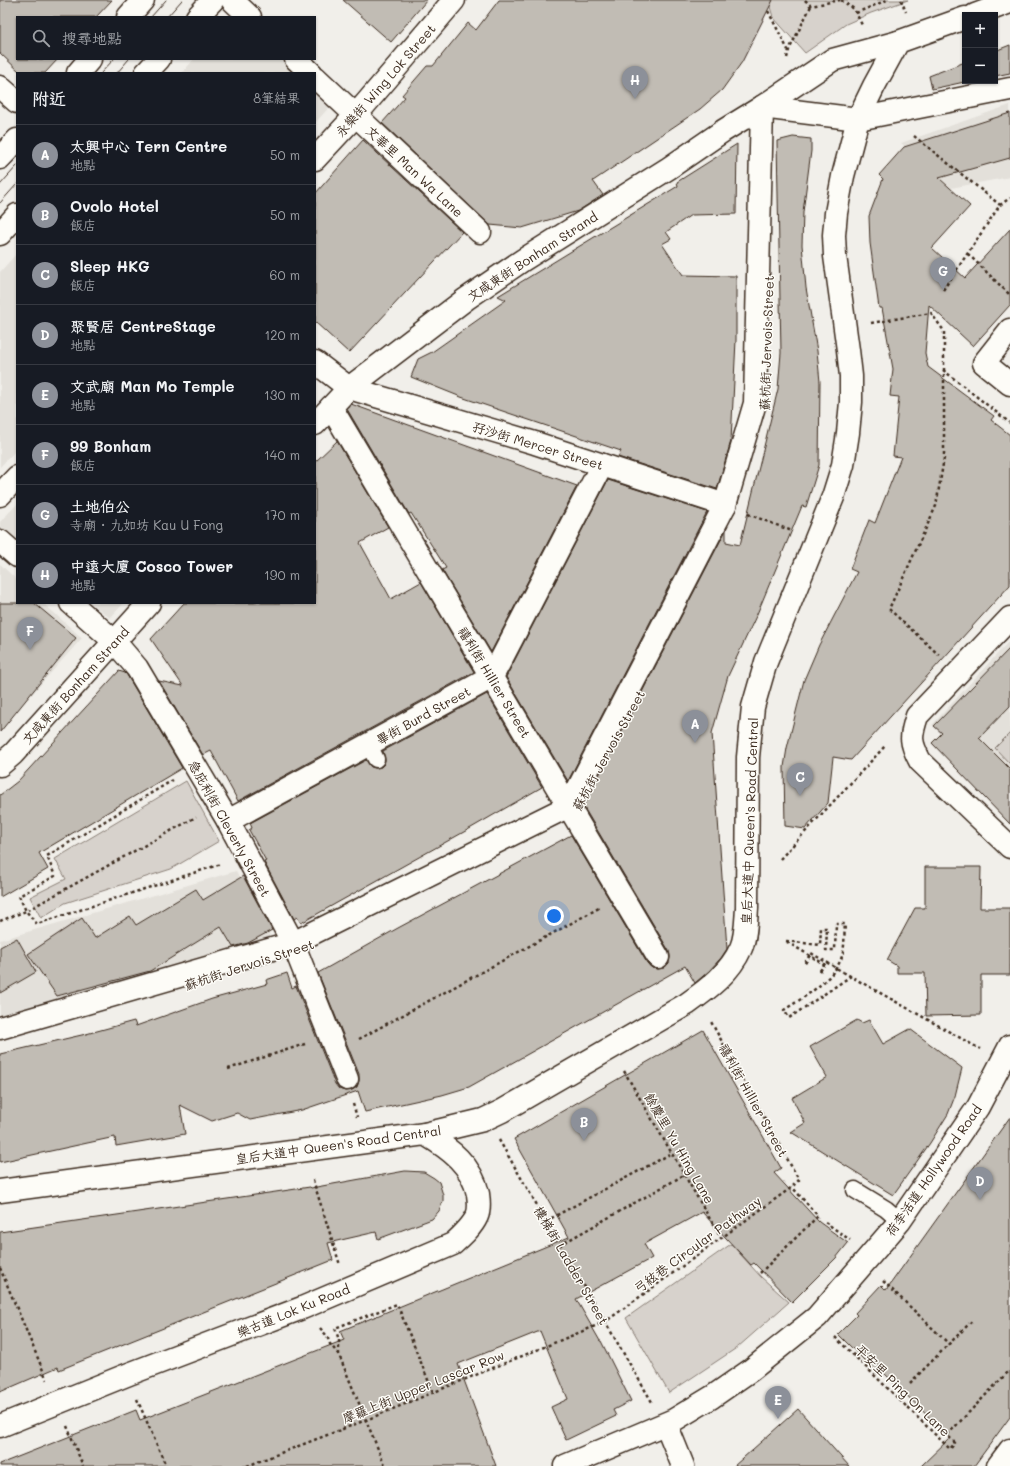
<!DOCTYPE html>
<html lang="zh-TW">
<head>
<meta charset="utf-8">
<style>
	body { margin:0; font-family:Mali,"LXGW WenKai TC",sans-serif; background:#242831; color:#f1f3f6 }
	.controls { position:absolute; right:12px; top:12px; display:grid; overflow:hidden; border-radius:0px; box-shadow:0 1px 3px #0004 }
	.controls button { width:36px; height:36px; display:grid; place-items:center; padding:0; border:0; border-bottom:1px solid #363941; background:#171b24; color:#f1f3f6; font:20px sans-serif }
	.you { position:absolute; left:554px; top:916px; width:14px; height:14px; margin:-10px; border:3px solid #fff; border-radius:50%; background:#1a73e8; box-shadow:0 0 0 6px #1a73e833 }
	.badge { display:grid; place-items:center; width:26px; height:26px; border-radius:50%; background:#8c9099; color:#fff; font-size:13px; font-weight:700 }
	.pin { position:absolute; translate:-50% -33px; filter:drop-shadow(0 1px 2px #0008) }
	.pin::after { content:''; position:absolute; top:21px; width:14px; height:12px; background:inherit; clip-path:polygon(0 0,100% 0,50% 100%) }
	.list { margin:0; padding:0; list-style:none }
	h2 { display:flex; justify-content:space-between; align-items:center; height:52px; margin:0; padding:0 16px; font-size:17px }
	h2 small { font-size:13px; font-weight:400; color:#9ea1a6 }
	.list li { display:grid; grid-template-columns:26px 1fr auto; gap:12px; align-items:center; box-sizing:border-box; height:60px; padding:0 16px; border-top:1px solid #363941 }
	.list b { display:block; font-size:15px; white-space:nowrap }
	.list p { margin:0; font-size:13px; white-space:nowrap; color:#9ea1a6 }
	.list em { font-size:13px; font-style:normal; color:#9ea1a6 }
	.icon { flex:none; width:22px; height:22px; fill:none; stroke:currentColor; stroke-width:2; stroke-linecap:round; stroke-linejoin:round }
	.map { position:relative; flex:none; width:1010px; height:1466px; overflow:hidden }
	.search { position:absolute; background:#171b24; box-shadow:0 1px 3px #0004; left:16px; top:16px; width:300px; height:44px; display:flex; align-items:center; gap:10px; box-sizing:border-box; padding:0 14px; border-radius:0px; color:#9ea1a6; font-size:15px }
	.panel { position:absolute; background:#171b24; box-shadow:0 1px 3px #0004; left:16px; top:72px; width:300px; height:532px; border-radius:0px }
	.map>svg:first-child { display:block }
</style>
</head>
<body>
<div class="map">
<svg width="1010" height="1466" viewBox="0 0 1010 1466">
	<rect width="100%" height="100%" fill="#f1efea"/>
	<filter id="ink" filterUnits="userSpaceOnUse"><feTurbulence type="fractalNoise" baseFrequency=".025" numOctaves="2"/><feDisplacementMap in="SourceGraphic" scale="8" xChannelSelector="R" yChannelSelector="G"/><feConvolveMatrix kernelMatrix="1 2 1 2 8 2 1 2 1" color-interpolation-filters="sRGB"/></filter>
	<g filter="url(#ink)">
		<g fill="#e3e0da">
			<polygon points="194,59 306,59 343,92 315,123 315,73 182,73"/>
			<polygon points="1010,105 1010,177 951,188 901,143"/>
			<polygon points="17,253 17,449 0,467 0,272"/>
			<polygon points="17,504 17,542 0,528 0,522"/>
			<polygon points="0,564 17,580 17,603 43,603 82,638 0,730"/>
			<polygon points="91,603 124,603 110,618"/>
			<polygon points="1010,640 1010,825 931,743 941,734 932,725"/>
			<polygon points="236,871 271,937 0,1015 0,940"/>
		</g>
		<g fill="#d7d2cc" stroke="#897e75">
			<polygon points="772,0 908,0 871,13 846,24 805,53 773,17 770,7"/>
			<polygon points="1010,733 1010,764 995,748"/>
			<polygon points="186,781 219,841 171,869 65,903 41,918 30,897 66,879 55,859"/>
			<polygon points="731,1244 761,1277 789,1302 738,1347 669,1393 626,1318"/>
		</g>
		<g fill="#c1bcb4" stroke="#3b2a1e">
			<polygon points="0,0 112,0 96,17 17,17 17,59 58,59 45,73 21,73 0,53"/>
			<polygon points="343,0 427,0 391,42"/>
			<polygon points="499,0 773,0 742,62 722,90 700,109 593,181 603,195 578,211 522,228 490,225 382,123 405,97 402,95 427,66 433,66 468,23 476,30"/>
			<polygon points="1010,45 1010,73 995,76 995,51"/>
			<polygon points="965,62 965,81 969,81 932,89 929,76"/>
			<polygon points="1010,113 1010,158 939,178 970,206 932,248 965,278 1010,229 1010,305 973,346 929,305 925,353 928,367 994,416 991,420 1010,435 1010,585 851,760 833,757 828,803 805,829 785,826 784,767 787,748 804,680 819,645 857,572 850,569 869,520 875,523 901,457 893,456 899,397 890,396 893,369 882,308 879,308 870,243 869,216 883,179 879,175 904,147"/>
			<polygon points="793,137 811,139 811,151 803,212 802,245 806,288 817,351 820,382 819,465 806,507 802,506 757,614 728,676 712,733 727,949 721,958 709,971 695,983 685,966 469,1087 442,1095 365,1112 358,1091 302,1110 250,1120 237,1113 212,1121 180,1105 185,1134 116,1146 115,1137 0,1162 0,1054 86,1034 134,1021 136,1026 212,999 267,984 266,980 287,973 292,988 296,986 335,1084 339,1089 345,1091 352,1090 357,1087 359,1081 359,1074 318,973 398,928 571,835 647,963 652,968 658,969 664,968 669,963 670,957 669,951 583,806 726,530 726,542 740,545 778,389 781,353 777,141"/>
			<polygon points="363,140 462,232 349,353 315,322 315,194"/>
			<polygon points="737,144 736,214 691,215 666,232 671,239 662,244 683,275 736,276 736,340 731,441 717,489 618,457 621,451 461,397 411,377 418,359 432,352 506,300 498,296 678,186 677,182"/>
			<polygon points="351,404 577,486 491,652 442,570 446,568 411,513 409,514 347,409"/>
			<polygon points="337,441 388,527 360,543 391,599 421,582 474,672 238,801 211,751 203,755 159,681 183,686 151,639 184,603 315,603 315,462"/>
			<polygon points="608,480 707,512 568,781 506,677"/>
			<polygon points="0,603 34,603 76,638 0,732"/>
			<polygon points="1010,648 1010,706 979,738 1010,769 1010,824 932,743 942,733 934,726"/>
			<polygon points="119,671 125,673 127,675 182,768 39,853 48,869 0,897 0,795 18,781"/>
			<polygon points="487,694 542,787 471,828 301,923 297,917 294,919 264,862 266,861 249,830 252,828 250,823 366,760 371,767 376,768 381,767 384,764 385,760 383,751"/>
			<polygon points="925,867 981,867 980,908 1010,908 1010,975 981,975 981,1015 926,1016 925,973 897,973 897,966 887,960 915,908 925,908"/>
			<polygon points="243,876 272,930 248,943 233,947 221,927 150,971 57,996 28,954 82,918 95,938 130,916 136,925 196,889 203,900"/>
			<polygon points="17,938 36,972 0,993 0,947"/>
			<polygon points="857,1020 862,1023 869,1020 883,1044 910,1029 962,1068 955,1096 948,1114 930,1143 893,1195 791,1132 805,1123 792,1098 827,1077 810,1047"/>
			<polygon points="703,1030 781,1168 774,1173 819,1222 848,1243 836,1258 792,1302 754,1263 751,1265 702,1212 644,1244 652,1258 576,1299 600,1341 601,1341 631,1401 613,1410 616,1416 566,1440 551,1407 568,1399 540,1331 458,1364 496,1466 0,1466 0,1464 136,1410 140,1420 344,1340 340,1331 569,1237 514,1139"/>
			<polygon points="1010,1117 1010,1417 974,1466 921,1466 950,1438 881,1370 878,1374 838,1334 857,1315 855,1313 881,1285 886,1290"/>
			<polygon points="405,1171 424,1172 434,1178 439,1182 443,1195 443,1201 439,1211 432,1219 378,1239 376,1232 328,1243 333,1260 59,1370 58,1367 0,1392 0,1232 310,1187 311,1188"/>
			<polygon points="798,1409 849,1466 734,1466"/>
		</g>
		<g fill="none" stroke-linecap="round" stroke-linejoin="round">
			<defs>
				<g id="service">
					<polyline points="369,745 376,759"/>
					<polyline points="855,1190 886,1209 900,1221"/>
				</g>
				<g id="pedestrian">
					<polyline points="232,0 250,17"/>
					<polyline points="296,59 311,73"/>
					<polyline points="315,77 480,232"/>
				</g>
				<g id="minor">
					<polyline points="315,159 356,115 454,0"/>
					<polyline points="1010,330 984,363 1010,384"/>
					<polyline points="349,388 535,443 725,505"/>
					<polyline points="331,407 658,957"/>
					<polyline points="0,495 17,477"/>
					<path d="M1010,618L917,716C910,737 910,742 920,761L1010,847"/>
					<polyline points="114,641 137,668 228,821 293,943 347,1079"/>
					<polyline points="228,821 492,677 602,465"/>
					<polyline points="0,1028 293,943 569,806 725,505 755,403 762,107"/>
					<polyline points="666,1424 683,1466"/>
					<path d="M0,1426L129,1374L302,1308L453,1244C462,1236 472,1227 477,1216C480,1209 479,1201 478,1194C472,1165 450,1149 425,1134"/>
					<polyline points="998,1466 1010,1450"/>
				</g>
				<g id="tertiary">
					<polyline points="128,17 143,0"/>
					<polyline points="197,17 213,0"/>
					<polyline points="78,73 90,59"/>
					<polyline points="146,73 159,59"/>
					<polyline points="0,87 17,102"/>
					<polyline points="762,107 858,119 1010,89"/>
					<polyline points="0,158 17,140"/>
					<polyline points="0,234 17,215"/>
					<polyline points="315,362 349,388"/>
					<polyline points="315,424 349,388 466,299 523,260 669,168 723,131 762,107 832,60 898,42"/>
					<polyline points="0,541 17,556"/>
					<polyline points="71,603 114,641"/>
					<polyline points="0,765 13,754 149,603"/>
					<polyline points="565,1466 674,1420 712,1397 751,1370 817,1317 900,1221 978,1107 1010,1046"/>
				</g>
				<g id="secondary">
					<polyline points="975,15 1010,2"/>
					<path d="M0,1191L425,1134L483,1120L502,1111L687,1004C708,989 730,973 741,948C746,937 746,921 747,908L748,757L753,707L766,662L833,497L843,465L848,433L851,402V376L848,350L835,256L834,235L836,213L843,176L858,119L874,86L898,42L965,18"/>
				</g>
			</defs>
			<use href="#service" stroke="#3b2a1e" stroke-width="19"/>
			<use href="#pedestrian" stroke="#3b2a1e" stroke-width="25"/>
			<use href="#minor" stroke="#3b2a1e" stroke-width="25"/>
			<use href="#tertiary" stroke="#3b2a1e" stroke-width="25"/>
			<use href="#secondary" stroke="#3b2a1e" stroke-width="25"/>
			<g stroke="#3b2a1e" stroke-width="2.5" stroke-dasharray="3 3" stroke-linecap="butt">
				<polyline points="805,0 811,6 840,0"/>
				<polyline points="841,0 854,9 862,25"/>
				<polyline points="901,0 906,12"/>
				<polyline points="768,11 788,50"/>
				<polyline points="856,13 887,0"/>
				<polyline points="787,58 789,50 811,6"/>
				<polyline points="914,136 1000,205"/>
				<polyline points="968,254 1010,295"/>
				<polyline points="943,290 1000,205 1010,198"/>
				<polyline points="871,323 931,313 944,331 944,458 936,506 889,609 939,655"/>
				<polyline points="943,370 1010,423"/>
				<polyline points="748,514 792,531"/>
				<polyline points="173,780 47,856 55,876 19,896 26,911 37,924 221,864"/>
				<polyline points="780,859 886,745"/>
				<polyline points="0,921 26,911 196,817"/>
				<path d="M786,941L820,945L821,928H827L826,950H835L836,924H845C844,933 845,943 843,952C839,977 804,997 784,1010L789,1018L851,976"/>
				<polyline points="787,942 824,964 820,971"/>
				<polyline points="805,963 810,955"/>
				<polyline points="843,972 980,1049"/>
				<polyline points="359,1039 599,908"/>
				<polyline points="228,1069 305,1044"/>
				<polyline points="624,1071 721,1238"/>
				<polyline points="353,1104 357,1117"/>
				<polyline points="499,1140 652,1402"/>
				<polyline points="313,1180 340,1265"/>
				<polyline points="546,1221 672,1153"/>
				<polyline points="825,1222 850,1240"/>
				<polyline points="560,1245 684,1175"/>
				<polyline points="0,1268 47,1380"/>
				<polyline points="760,1273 818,1216 792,1187"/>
				<polyline points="883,1281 949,1344"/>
				<polyline points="320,1328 327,1336 330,1344 339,1355 385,1466"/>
				<polyline points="835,1337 950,1449 955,1443 947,1435 1010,1370"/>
				<polyline points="339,1355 339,1340 335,1328 397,1304 433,1392"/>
				<polyline points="910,1383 972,1321"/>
				<polyline points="137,1399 166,1466"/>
				<polyline points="67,1426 83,1466"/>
				<polyline points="247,1466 366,1420 605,1322 792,1187 799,1180 710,1020"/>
			</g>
			<use href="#service" stroke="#fdfcf7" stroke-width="16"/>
			<use href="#pedestrian" stroke="#fdfcf7" stroke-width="22"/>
			<use href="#minor" stroke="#fdfcf7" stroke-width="22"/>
			<use href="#tertiary" stroke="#fdfcf7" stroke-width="22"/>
			<use href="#secondary" stroke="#fdfcf7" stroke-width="22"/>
			<g stroke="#3b2a1e" stroke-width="1">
				<polyline points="151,17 166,0"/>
				<polyline points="167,17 182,0"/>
				<polyline points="101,73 114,59"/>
				<polyline points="117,73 129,59"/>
				<polyline points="0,185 17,166"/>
				<polyline points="0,203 17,184"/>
			</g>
			<g stroke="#3b2a1e" stroke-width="2.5" stroke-dasharray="3 3" stroke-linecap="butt">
				<polyline points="805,963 811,953 843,972"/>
				<polyline points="820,971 826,962"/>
			</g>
		</g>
	</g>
	<g text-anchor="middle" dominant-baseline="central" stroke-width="3" stroke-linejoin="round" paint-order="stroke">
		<g font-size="13" fill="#3b2a1e" stroke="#fdfcf7">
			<text transform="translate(385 80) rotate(-49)">永樂街 Wing Lok Street</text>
			<text transform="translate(415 171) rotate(43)">文華里 Man Wa Lane</text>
			<text transform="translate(532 256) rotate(-33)">文咸東街 Bonham Strand</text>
			<text transform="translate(766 343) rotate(-88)">蘇杭街 Jervois Street</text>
			<text transform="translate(538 445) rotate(17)">孖沙街 Mercer Street</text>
			<text transform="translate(495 682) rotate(59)">禧利街 Hillier Street</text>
			<text transform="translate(75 685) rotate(-48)">文咸東街 Bonham Strand</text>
			<text transform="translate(423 715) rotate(-29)">畢街 Burd Street</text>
			<text transform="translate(608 750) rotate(-61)">蘇杭街 Jervois Street</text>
			<text transform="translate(749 821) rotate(-88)">皇后大道中 Queen's Road Central</text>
			<text transform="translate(230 828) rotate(61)">急庇利街 Cleverly Street</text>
			<text transform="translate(249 964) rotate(-18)">蘇杭街 Jervois Street</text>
			<text transform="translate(754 1100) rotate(61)">禧利街 Hillier Street</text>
			<text transform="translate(338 1144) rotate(-8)">皇后大道中 Queen's Road Central</text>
			<text transform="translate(680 1148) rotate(60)">餘慶里 Yu Hing Lane</text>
			<text transform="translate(933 1170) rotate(-55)">荷李活道 Hollywood Road</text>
			<text transform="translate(697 1244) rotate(-36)">弓絃巷 Circular Pathway</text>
			<text transform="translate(572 1265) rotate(60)">樓梯街 Ladder Street</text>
			<text transform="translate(293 1310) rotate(-22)">樂古道 Lok Ku Road</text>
			<text transform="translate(423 1386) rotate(-22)">摩羅上街 Upper Lascar Row</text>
			<text transform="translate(903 1390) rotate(44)">平安里 Ping On Lane</text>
		</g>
	</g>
</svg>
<div class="controls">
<button>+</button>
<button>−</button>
</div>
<div class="you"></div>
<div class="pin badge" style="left:695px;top:743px">A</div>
<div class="pin badge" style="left:584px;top:1141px">B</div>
<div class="pin badge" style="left:800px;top:796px">C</div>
<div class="pin badge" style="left:980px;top:1200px">D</div>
<div class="pin badge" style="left:778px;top:1419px">E</div>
<div class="pin badge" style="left:30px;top:650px">F</div>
<div class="pin badge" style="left:943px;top:290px">G</div>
<div class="pin badge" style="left:635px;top:99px">H</div>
<div class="search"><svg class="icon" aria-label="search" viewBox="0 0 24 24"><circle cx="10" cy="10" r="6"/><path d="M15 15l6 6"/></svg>搜尋地點</div>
<section class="panel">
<h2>附近<small>8筆結果</small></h2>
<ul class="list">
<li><span class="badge">A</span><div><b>太興中心 Tern Centre</b><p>地點</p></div><em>50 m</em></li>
<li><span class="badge">B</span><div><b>Ovolo Hotel</b><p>飯店</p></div><em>50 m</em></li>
<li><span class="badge">C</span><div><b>Sleep HKG</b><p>飯店</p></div><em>60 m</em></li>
<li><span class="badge">D</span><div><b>聚賢居 CentreStage</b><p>地點</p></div><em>120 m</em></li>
<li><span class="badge">E</span><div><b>文武廟 Man Mo Temple</b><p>地點</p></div><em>130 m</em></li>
<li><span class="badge">F</span><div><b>99 Bonham</b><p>飯店</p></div><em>140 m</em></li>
<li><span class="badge">G</span><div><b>土地伯公</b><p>寺廟 · 九如坊 Kau U Fong</p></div><em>170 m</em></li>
<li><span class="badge">H</span><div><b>中遠大廈 Cosco Tower</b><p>地點</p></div><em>190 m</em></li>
</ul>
</section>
</div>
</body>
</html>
